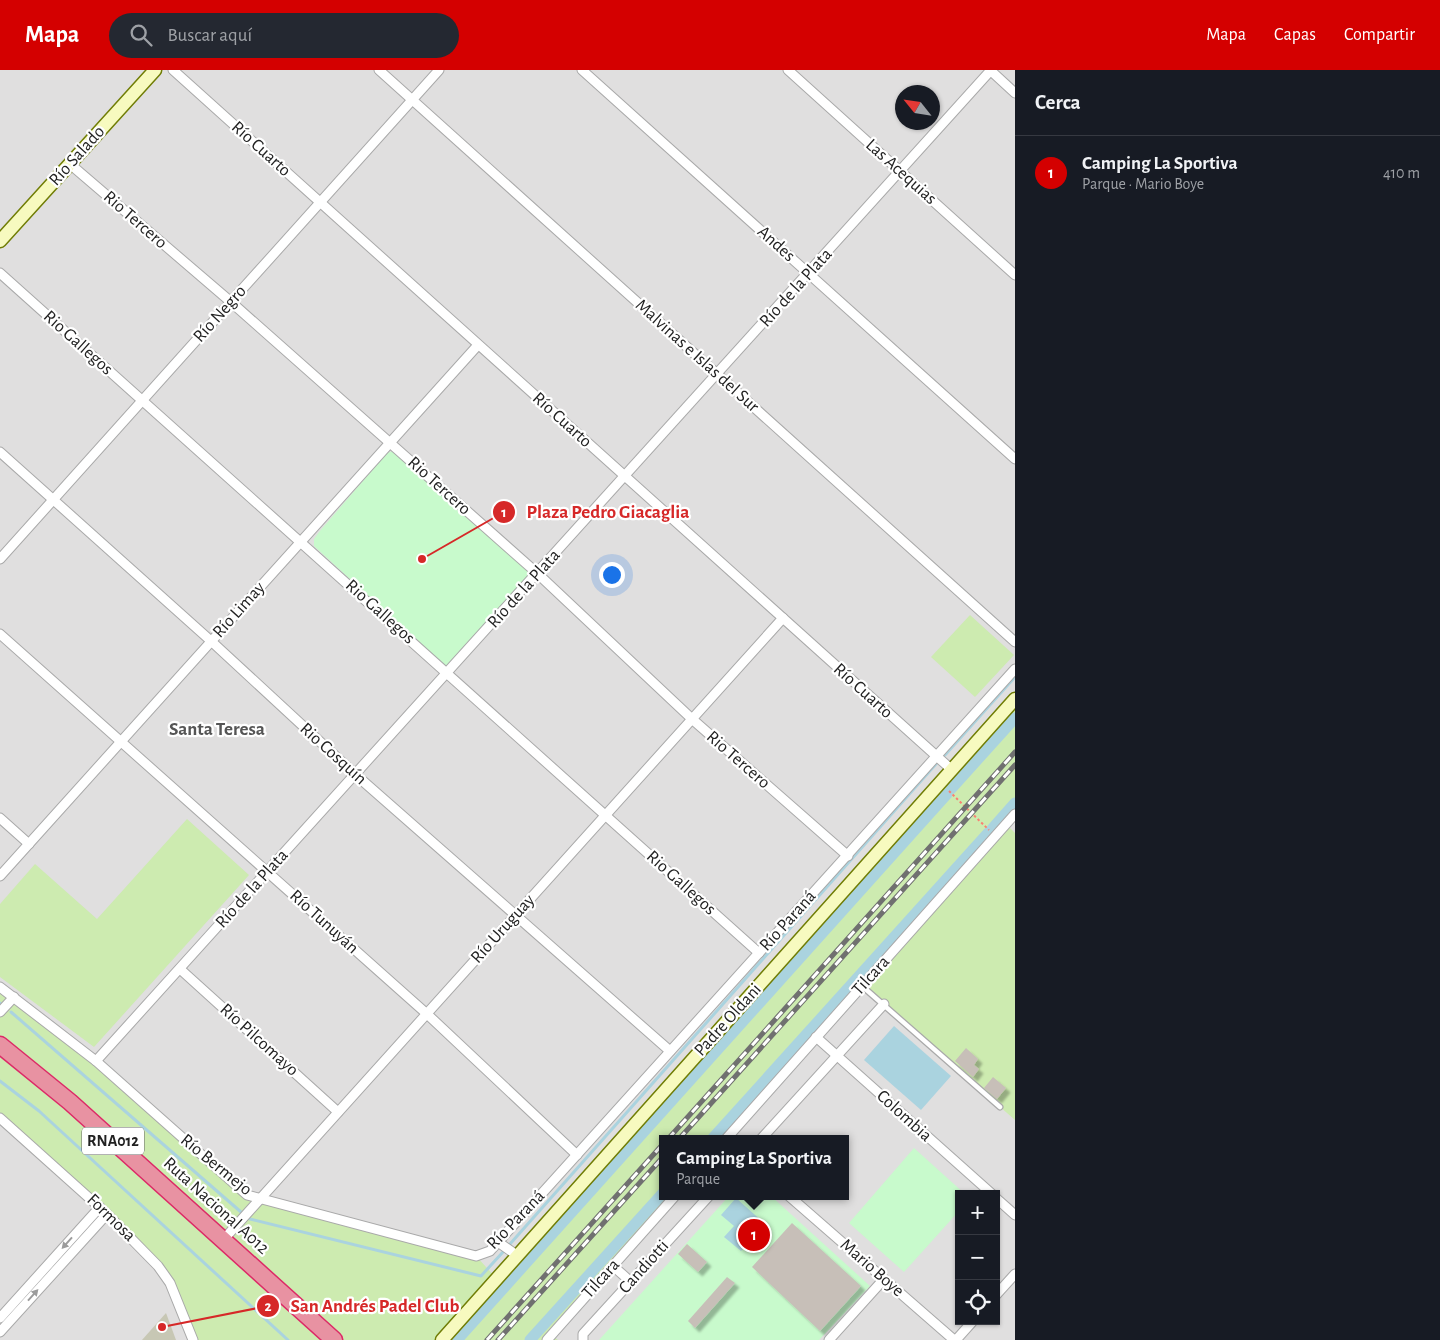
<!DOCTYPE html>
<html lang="es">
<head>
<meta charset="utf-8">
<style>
	body { margin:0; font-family:"Alegreya Sans",sans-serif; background:#242831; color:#f1f3f6 }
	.controls { position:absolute; right:15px; bottom:15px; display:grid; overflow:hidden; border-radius:0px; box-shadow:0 1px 4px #0004 }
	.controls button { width:45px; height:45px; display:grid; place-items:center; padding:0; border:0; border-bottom:1px solid #363941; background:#171b24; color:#f1f3f6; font:25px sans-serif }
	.compass { position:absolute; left:895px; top:15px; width:45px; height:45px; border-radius:50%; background:#171b24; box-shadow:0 1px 4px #0004; rotate:300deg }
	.you { position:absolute; left:611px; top:504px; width:18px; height:18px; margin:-12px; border:4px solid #fff; border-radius:50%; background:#1a73e8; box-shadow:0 0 0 8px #1a73e833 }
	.badge { display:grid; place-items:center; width:32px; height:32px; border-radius:50%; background:#d40000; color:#fff; font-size:16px; font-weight:700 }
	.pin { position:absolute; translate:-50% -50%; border:2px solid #fff; box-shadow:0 1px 5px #0006 }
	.popup { position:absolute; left:659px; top:1065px; width:190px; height:65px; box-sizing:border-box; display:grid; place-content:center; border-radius:0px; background:#171b24; filter:drop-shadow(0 1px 4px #0005); font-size:16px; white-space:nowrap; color:#9ea1a6 }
	.popup b { font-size:19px; color:#f1f3f6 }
	.popup::after { content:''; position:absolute; left:50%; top:100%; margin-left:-10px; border:10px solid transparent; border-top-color:#171b24 }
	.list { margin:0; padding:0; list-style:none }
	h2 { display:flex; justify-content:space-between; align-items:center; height:65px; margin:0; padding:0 20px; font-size:21px }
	h2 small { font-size:16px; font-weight:400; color:#9ea1a6 }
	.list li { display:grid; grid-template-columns:32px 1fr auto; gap:15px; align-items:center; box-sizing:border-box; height:75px; padding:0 20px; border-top:1px solid #363941 }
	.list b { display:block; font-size:19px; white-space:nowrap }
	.list p { margin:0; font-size:16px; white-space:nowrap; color:#9ea1a6 }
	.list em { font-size:16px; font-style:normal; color:#9ea1a6 }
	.icon { flex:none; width:28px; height:28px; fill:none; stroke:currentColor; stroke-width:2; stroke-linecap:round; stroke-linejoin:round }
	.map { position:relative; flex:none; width:1015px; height:1270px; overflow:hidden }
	header { display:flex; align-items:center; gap:30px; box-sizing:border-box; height:70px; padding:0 25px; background:#d40000; color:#fff }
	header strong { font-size:24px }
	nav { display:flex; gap:28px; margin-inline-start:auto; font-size:18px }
	.search { width:350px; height:45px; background:#242831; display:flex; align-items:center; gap:12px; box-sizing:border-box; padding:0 18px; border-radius:28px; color:#9ea1a6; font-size:19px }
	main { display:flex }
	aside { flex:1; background:#171b24 }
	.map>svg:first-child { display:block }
</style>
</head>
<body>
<header>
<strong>Mapa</strong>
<div class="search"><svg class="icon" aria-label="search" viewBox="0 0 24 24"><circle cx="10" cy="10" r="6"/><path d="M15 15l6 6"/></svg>Buscar aquí</div>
<nav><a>Mapa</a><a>Capas</a><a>Compartir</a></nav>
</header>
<main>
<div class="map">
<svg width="1015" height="1270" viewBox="0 0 1015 1270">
	<defs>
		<filter id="shadow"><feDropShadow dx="4.5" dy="4.5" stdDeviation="1" flood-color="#0004"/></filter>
	</defs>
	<rect width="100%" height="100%" fill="#f2efe9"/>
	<path fill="#e0dfdf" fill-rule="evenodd" d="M0,0H1015V1270H0ZM902,22H932V52H902ZM663,1069H845V1126H663ZM959,1124H996V1251H959Z"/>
	<polygon fill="#c7c7b4" points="166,1243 176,1270 142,1270"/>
	<g fill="#cdebb0">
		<polygon points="970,545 1014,585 975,627 931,587"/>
		<polygon points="1015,629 1015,744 1006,754 1015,763 1015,1050 862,916 726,1069 663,1069 663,1126 675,1126 552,1265 558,1270 193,1270 158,1196 0,1048 0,917 96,991 247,1125 476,1186 497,1209"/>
		<polygon points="187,749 249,805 94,977 0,907 0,834 35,794 97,849"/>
	</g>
	<g fill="#c8facc">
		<polygon points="393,381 529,501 530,507 451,595 447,596 440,592 314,476 314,469 319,462 387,383"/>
		<polygon points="914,1078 965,1124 959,1124 959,1141 904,1202 849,1153"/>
		<polygon points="729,1126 771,1126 870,1216 819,1270 599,1270"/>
	</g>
	<g fill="#aad3df">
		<polygon points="894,956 951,1006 921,1040 864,990"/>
		<polygon points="736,1128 765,1154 741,1181 724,1167 734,1156 721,1145"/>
	</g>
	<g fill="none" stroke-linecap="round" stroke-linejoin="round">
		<g stroke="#aad3df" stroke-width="3">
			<polyline points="945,685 1015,607"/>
			<polyline points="0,933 1,934"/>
			<polyline points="11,942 241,1142"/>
			<polyline points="0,1011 39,1041 288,1270"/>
			<polyline points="250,1149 481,1206 503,1182"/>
			<polyline points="510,1174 936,694"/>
		</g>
		<g stroke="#aad3df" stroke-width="11">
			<polyline points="951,719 1015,648"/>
			<polyline points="992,759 1015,733"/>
			<polyline points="712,1069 988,763"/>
			<polyline points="457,1270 947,724"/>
			<polyline points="530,1270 663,1123"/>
		</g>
	</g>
	<g fill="#c7bfb8" filter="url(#shadow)">
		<polygon points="966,978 978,989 974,995 979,999 973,1007 955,991"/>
		<polygon points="993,1007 1006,1018 997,1029 984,1018"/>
		<polygon points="792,1153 861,1216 820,1261 752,1197"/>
		<polygon points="687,1174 707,1192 698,1202 678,1184"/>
		<polygon points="727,1207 735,1213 695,1258 688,1251"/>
	</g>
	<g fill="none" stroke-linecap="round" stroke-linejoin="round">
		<defs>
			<polyline id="lane" points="862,916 1000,1037"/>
			<g id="street">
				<polyline points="173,0 952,700"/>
				<polyline points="379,0 1015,572"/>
				<polyline points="582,0 1015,389"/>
				<polyline points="788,0 1015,205"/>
				<polyline points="990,0 1015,23"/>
				<polyline points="70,94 231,232 538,504 692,649 848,786"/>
				<polyline points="0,203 759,883"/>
				<polyline points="0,382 211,571 356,705 670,981"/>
				<polyline points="0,489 439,0"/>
				<polyline points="0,564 427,944 577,1085"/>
				<polyline points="0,748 29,774"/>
				<polyline points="0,806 478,275"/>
				<polyline points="180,899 338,1042"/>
				<polyline points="0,917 96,991 247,1125 476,1186 490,1181 1015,599"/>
				<polyline points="0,942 14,927"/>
				<polyline points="816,967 992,1124"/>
				<polyline points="96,991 991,0"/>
				<polyline points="0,1048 107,1144 158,1196 170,1213 193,1270"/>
				<polyline points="726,1069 1015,744"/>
				<polyline points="761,1069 884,934"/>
				<polyline points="789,1126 954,1270"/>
				<polyline points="996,1128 1015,1145"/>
				<polyline points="224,1169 783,548"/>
				<polyline points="498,1172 518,1186"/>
				<polyline points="613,1196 631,1212"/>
				<polyline points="996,1225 1015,1204"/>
				<polyline points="0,1248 100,1137"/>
				<polyline points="0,1262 107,1144"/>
				<polyline points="547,1270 675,1126"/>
				<polyline points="583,1270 583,1264 709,1126"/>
				<polyline points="829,1270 884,1209"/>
				<polyline points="956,1270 973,1251"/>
			</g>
			<g id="secondary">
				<polyline points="0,171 155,0"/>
				<polyline points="442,1270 1015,629"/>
			</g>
			<polyline id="highway" points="0,975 70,1032 334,1270"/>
		</defs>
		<use href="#lane" stroke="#a9a9a9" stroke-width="7"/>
		<use href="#street" stroke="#a9a9a9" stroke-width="11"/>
		<use href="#secondary" stroke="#707d05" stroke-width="15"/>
		<use href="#highway" stroke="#dc2a67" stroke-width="19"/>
		<polyline stroke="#fa8072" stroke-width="2" stroke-dasharray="2.5 2.5" stroke-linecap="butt" points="949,721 989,760"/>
		<use href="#lane" stroke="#fff" stroke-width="4.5"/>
		<use href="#street" stroke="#fff" stroke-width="9"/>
		<use href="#secondary" stroke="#f7fabf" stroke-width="12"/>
		<use href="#highway" stroke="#e892a2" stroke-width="16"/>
		<defs>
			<g id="rail">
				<polyline points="668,1069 1015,682"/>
				<polyline points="679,1069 1015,695"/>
				<polyline points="487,1270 663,1074"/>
				<polyline points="498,1270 663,1087"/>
			</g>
		</defs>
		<use href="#rail" stroke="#707070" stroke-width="5"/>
		<use href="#rail" stroke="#fff" stroke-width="3" stroke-dasharray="9" stroke-linecap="butt"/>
	</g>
	<defs><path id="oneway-solid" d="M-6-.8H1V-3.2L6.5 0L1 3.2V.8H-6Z" transform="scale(1.25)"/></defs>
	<g fill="#9c9c9c">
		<use href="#oneway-solid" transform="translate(67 1173) rotate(132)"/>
		<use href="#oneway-solid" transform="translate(33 1225) rotate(-48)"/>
	</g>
	<g text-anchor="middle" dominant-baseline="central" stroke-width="4.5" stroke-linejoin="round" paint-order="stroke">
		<rect fill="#fff" stroke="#646464" stroke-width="1" x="82" y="1057.5" width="62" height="27" rx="4"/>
		<g font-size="16" font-weight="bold" fill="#222">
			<text x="113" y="1071">RNA012</text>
		</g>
		<g font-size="18" fill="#222" stroke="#fff">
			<text transform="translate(261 79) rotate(42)">Río Cuarto</text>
			<text transform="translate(77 86) rotate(-48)">Río Salado</text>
			<text transform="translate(901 102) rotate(42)">Las Acequias</text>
			<text transform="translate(135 150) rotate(41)">Rio Tercero</text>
			<text transform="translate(776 174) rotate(42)">Andes</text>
			<text transform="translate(796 218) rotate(-48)">Río de la Plata</text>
			<text transform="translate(220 244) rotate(-48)">Río Negro</text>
			<text transform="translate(78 273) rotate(42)">Rio Gallegos</text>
			<text transform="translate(697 286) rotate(42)">Malvinas e Islas del Sur</text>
			<text transform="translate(562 350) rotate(42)">Río Cuarto</text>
			<text transform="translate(439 416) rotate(42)">Rio Tercero</text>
			<text transform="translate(524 519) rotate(-48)">Río de la Plata</text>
			<text transform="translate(239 540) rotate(-48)">Río Limay</text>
			<text transform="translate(380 542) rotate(42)">Rio Gallegos</text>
			<text transform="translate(863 621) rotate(42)">Río Cuarto</text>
			<text transform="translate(333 684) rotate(42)">Rio Cosquín</text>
			<text transform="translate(738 690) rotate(41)">Rio Tercero</text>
			<text transform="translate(681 813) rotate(42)">Rio Gallegos</text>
			<text transform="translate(252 819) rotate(-48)">Río de la Plata</text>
			<text transform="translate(788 851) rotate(-48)">Río Paraná</text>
			<text transform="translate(324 852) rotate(42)">Río Tunuyán</text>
			<text transform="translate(503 859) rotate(-48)">Río Uruguay</text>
			<text transform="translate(871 906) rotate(-48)">Tilcara</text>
			<text transform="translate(728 950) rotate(-48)">Padre Oldani</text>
			<text transform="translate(259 970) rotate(42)">Río Pilcomayo</text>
			<text transform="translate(904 1046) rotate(42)">Colombia</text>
			<text transform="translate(216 1095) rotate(39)">Río Bermejo</text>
			<text transform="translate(216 1136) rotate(42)">Ruta Nacional A012</text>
			<text transform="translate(111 1148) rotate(44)">Formosa</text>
			<text transform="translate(516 1150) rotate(-46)">Río Paraná</text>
			<text transform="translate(644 1197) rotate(-48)">Candiotti</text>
			<text transform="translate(872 1198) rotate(41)">Mario Boye</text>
			<text transform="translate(601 1209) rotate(-48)">Tilcara</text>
		</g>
		<g font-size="19" font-weight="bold" fill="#555" stroke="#fff">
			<text x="217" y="659">Santa Teresa</text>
		</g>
	</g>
	<path fill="none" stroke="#d62828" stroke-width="2" d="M422 489L504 442M162 1257L268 1236"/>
	<g fill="#d62828" stroke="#fff" stroke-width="2">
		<circle cx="422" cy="489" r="5"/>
		<circle cx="162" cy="1257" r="5"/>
		<circle cx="504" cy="442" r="12"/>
		<circle cx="268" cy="1236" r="12"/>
	</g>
	<g font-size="15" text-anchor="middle" font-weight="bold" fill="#fff">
		<text x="504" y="447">1</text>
		<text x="268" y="1241">2</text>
	</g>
	<g font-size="19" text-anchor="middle" font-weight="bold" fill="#d62828" stroke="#fff" stroke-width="4.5" stroke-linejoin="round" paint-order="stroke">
		<text x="608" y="448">Plaza Pedro Giacaglia</text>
		<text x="375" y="1242">San Andrés Padel Club</text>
	</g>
</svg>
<div class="controls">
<button>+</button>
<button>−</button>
<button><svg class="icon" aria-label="locate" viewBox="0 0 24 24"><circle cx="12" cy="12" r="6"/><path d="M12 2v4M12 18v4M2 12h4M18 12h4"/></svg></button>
</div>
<svg class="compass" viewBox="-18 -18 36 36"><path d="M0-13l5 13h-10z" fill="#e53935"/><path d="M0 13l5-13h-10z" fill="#9ea1a6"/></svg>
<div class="you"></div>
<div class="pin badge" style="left:754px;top:1165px">1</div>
<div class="popup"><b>Camping La Sportiva</b>Parque</div>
</div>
<aside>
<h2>Cerca<small></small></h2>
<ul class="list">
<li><span class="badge">1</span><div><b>Camping La Sportiva</b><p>Parque · Mario Boye</p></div><em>410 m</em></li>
</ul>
</aside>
</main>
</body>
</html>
